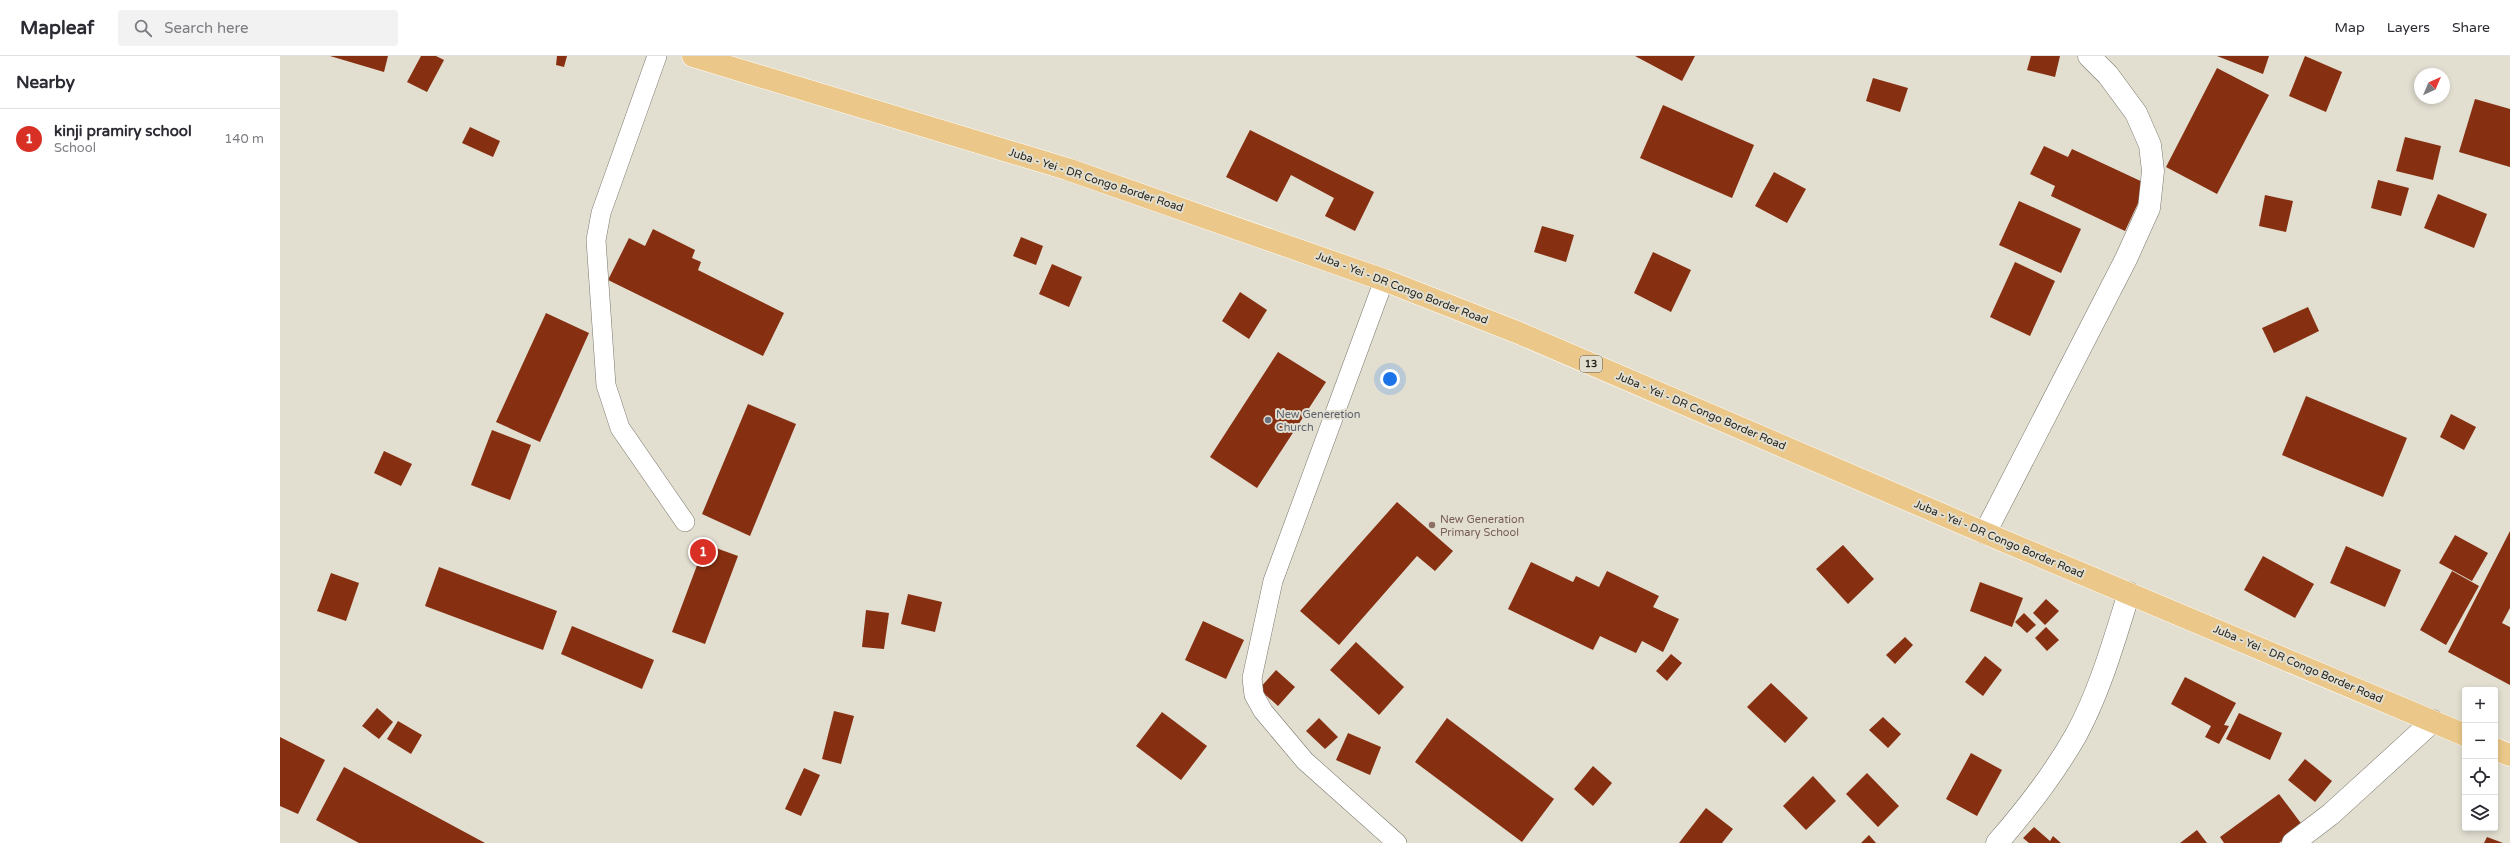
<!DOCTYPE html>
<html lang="en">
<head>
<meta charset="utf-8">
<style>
	body { margin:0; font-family:"Varela Round",sans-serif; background:#f2f2f3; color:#2b2b33 }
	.controls { position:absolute; right:12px; bottom:12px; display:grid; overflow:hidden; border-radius:4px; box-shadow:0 2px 6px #0003 }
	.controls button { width:36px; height:36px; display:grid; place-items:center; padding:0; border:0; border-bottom:1px solid #e1e1e2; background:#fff; color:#2b2b33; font:20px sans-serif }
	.compass { position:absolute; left:2134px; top:12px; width:36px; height:36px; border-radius:50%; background:#fff; box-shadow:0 2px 6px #0003; rotate:44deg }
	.you { position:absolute; left:1110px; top:323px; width:14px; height:14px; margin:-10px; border:3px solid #fff; border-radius:50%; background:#1a73e8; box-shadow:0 0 0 6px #1a73e833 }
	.badge { display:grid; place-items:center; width:26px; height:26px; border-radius:50%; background:#d93025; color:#fff; font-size:13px; font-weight:700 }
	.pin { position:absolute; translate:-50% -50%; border:2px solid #fff; box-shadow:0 1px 4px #0006 }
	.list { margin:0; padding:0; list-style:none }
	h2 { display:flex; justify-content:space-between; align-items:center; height:52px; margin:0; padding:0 16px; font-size:17px }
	h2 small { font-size:13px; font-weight:400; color:#7c7c81 }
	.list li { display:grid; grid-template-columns:26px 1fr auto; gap:12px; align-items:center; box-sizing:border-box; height:60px; padding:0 16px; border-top:1px solid #e1e1e2 }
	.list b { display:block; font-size:15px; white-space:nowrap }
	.list p { margin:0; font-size:13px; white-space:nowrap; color:#7c7c81 }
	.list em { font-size:13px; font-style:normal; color:#7c7c81 }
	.icon { flex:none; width:22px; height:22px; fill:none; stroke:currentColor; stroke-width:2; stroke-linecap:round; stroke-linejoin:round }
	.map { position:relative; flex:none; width:2230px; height:787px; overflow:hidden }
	header { display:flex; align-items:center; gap:24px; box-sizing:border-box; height:56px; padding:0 20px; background:#fff; border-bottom:1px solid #e1e1e2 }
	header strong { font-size:19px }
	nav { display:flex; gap:22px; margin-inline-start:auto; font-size:14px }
	.search { width:280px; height:36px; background:#f2f2f3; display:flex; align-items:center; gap:10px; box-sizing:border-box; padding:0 14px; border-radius:4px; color:#7c7c81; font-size:15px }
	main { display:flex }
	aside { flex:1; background:#fff }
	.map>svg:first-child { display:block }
</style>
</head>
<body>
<header>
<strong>Mapleaf</strong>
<div class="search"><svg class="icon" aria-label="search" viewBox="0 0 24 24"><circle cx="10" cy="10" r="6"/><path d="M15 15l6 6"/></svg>Search here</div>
<nav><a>Map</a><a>Layers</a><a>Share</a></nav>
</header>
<main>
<aside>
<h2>Nearby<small></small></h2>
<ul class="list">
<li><span class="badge">1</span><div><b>kinji pramiry school</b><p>School</p></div><em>140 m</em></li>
</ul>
</aside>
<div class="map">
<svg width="2230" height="787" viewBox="0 0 2230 787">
	<rect width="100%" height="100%" fill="#e2dfd1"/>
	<g fill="#862f11">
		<polygon points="50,0 108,0 104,16"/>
		<polygon points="141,0 156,0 164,4 147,36 127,26"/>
		<polygon points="277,0 287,0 284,11 276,9"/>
		<polygon points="1355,0 1415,0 1402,25"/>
		<polygon points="1751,0 1780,0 1775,21 1747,14"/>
		<polygon points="1937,0 1989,0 1983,18"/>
		<polygon points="2025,0 2062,16 2046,56 2009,40"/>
		<polygon points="1937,12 1989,39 1937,138 1886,111"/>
		<polygon points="1593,22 1628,32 1620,56 1586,45"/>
		<polygon points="2195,43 2230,53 2230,111 2179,96"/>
		<polygon points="1383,49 1474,89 1452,142 1360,102"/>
		<polygon points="190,71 220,85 213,101 182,87"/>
		<polygon points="970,74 1094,136 1075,175 1045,160 1054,142 1011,119 997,146 946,121"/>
		<polygon points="2125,81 2161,90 2153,124 2116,115"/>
		<polygon points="1764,90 1788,101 1792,93 1867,128 1845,175 1771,140 1775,130 1750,118"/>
		<polygon points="1494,116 1526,133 1507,167 1475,150"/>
		<polygon points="2098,124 2129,132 2121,160 2091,152"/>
		<polygon points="2158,138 2207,158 2194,192 2144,172"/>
		<polygon points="1985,139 2013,145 2006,176 1979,170"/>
		<polygon points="1739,145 1801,173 1781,217 1719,189"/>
		<polygon points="1262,170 1294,179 1286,206 1254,196"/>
		<polygon points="373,173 415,194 412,202 421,206 418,214 504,257 483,300 328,224 349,182 365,190"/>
		<polygon points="741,181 763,190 756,209 733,200"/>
		<polygon points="1373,196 1411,214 1391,256 1354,237"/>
		<polygon points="1735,206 1775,225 1750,280 1710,261"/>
		<polygon points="772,208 802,221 789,251 759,238"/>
		<polygon points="960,236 987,254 969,283 942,265"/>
		<polygon points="2028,251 2039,275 1994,297 1982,272"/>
		<polygon points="266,257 309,277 260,386 216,366"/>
		<polygon points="998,296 1046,326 977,432 930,401"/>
		<polygon points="2026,340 2127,382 2103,441 2002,399"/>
		<polygon points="468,348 516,368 470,480 422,458"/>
		<polygon points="2171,358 2196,371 2184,394 2160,381"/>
		<polygon points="212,374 251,389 230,444 191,429"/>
		<polygon points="104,395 132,408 121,430 94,417"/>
		<polygon points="1117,446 1173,495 1155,515 1137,500 1059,589 1020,555"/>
		<polygon points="2230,475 2230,552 2222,567 2230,571 2230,629 2168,596"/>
		<polygon points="2175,479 2208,497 2192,525 2159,507"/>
		<polygon points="425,488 458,500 425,588 392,576"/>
		<polygon points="1563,489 1594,523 1568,548 1536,513"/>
		<polygon points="2066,490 2121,514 2105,551 2050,527"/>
		<polygon points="1983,500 2034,528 2015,562 1964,534"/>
		<polygon points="1251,506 1293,526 1296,520 1319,531 1327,515 1379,540 1373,551 1399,563 1383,596 1362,585 1356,597 1320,580 1313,594 1228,553"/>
		<polygon points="159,511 277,555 263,594 145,550"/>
		<polygon points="2172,515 2199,530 2166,589 2140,574"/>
		<polygon points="51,517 79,527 66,565 37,555"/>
		<polygon points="1700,526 1743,542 1732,571 1690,555"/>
		<polygon points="628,538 662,546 655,576 621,568"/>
		<polygon points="1766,543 1779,555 1765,569 1753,557"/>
		<polygon points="586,554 609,557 604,593 582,591"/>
		<polygon points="1744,557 1756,569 1747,577 1735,566"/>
		<polygon points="923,565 964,584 946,623 905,604"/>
		<polygon points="292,570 374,604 362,633 281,598"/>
		<polygon points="1766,571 1779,584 1767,595 1755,582"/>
		<polygon points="1625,581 1633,589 1615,608 1606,599"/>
		<polygon points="1076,586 1124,631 1099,659 1050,614"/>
		<polygon points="1391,598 1402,607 1387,625 1376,615"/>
		<polygon points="1705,600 1722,614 1703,640 1685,626"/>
		<polygon points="996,614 1015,631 998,650 979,633"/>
		<polygon points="1905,621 1956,647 1944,669 1949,670 1939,688 1925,681 1931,670 1891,648"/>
		<polygon points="1491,627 1528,662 1505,687 1467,651"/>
		<polygon points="97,652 113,666 99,683 82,670"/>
		<polygon points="554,655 574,660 561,708 542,703"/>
		<polygon points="882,656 927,690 901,724 856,690"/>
		<polygon points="1959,657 2002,677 1990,704 1946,683"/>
		<polygon points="1603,661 1621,678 1608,692 1589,674"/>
		<polygon points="1039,662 1058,681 1045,693 1026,675"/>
		<polygon points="1167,662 1274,743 1242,786 1135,706"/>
		<polygon points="118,665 142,679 131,698 107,683"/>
		<polygon points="1068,677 1101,691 1090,719 1056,704"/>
		<polygon points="0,681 45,704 18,758 0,750"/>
		<polygon points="1691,697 1722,714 1697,760 1666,743"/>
		<polygon points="2025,703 2052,725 2035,746 2008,724"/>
		<polygon points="1313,710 1332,727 1313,750 1294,733"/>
		<polygon points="64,711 205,787 79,787 36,764"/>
		<polygon points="524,712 540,719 521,760 505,753"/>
		<polygon points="1587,717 1619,750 1598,771 1566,738"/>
		<polygon points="1533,720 1556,745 1526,774 1503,750"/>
		<polygon points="1999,738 2023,770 1999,787 1944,787 1940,781"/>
		<polygon points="1426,752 1453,773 1442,787 1399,787"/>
		<polygon points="1754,771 1770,785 1773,780 1781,787 1749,787 1743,782"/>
		<polygon points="1917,774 1927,787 1900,787"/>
		<polygon points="1589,779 1596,787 1581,787"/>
		<polygon points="2207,781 2223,787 2204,787"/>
	</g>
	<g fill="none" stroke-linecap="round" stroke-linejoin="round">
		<defs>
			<g id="service">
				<polyline points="377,0 321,157 316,184 326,329 340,372 405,466"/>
				<polyline points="1104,224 993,525 972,622 974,639 983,655 1025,705 1117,787"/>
			</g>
			<g id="minor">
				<polyline points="1705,477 1846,203 1869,152 1873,115 1870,89 1856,57 1828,19 1809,0"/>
				<path d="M1717,787C1745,755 1775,716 1796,679C1820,635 1834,585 1849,537"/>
				<polyline points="2013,787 2051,758 2153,665"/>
			</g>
			<g id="primary">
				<polyline points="413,0 787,113 1104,224 1239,277 1705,477 2185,679"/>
				<polyline points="2215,693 2230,699"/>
			</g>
		</defs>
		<use href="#service" stroke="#79766a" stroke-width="20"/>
		<use href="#minor" stroke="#79766a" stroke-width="23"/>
		<use href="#primary" stroke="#fff" stroke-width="23"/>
		<use href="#service" stroke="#fff" stroke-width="19"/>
		<use href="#minor" stroke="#fff" stroke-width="22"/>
		<use href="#primary" stroke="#ebc889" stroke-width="22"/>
	</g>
	<circle fill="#6b7280" stroke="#e2dfd1" stroke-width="1.5" cx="988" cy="364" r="4"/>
	<circle fill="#8d6e63" stroke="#e2dfd1" stroke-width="1.5" cx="1152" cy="469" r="4"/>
	<g text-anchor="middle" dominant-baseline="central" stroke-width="4" stroke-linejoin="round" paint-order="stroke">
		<rect fill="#e2dfd1" stroke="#5a5850" stroke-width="1" x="1300" y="300" width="22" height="16" rx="3"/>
		<g font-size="10" font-weight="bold" fill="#1f1e19">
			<text x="1311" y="308">13</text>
		</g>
		<g font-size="11" fill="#1f1e19" stroke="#e2dfd1">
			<text transform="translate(816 124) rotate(18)">Juba - Yei - DR Congo Border Road</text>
			<text transform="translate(1122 232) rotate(21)">Juba - Yei - DR Congo Border Road</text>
			<text transform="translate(1421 355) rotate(23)">Juba - Yei - DR Congo Border Road</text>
			<text transform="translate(1719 483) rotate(23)">Juba - Yei - DR Congo Border Road</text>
			<text transform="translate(2018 608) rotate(23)">Juba - Yei - DR Congo Border Road</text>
		</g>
		<g font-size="11" fill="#5b616d" stroke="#e2dfd1" text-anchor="start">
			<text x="996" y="358">New Generetion<tspan x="996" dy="13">Church</tspan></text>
		</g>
		<g font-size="11" fill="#785e54" stroke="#e2dfd1" text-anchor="start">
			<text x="1160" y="463">New Generation<tspan x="1160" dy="13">Primary School</tspan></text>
		</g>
	</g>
</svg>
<div class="controls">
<button>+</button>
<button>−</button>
<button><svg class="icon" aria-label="locate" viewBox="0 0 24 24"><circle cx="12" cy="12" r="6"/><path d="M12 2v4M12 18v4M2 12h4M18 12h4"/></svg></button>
<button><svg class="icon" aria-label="layers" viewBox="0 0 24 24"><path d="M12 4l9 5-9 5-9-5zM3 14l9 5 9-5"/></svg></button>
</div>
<svg class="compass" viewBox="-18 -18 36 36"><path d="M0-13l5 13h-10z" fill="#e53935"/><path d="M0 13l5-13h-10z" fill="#7c7c81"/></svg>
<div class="you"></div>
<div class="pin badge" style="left:423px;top:496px">1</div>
</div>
</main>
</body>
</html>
